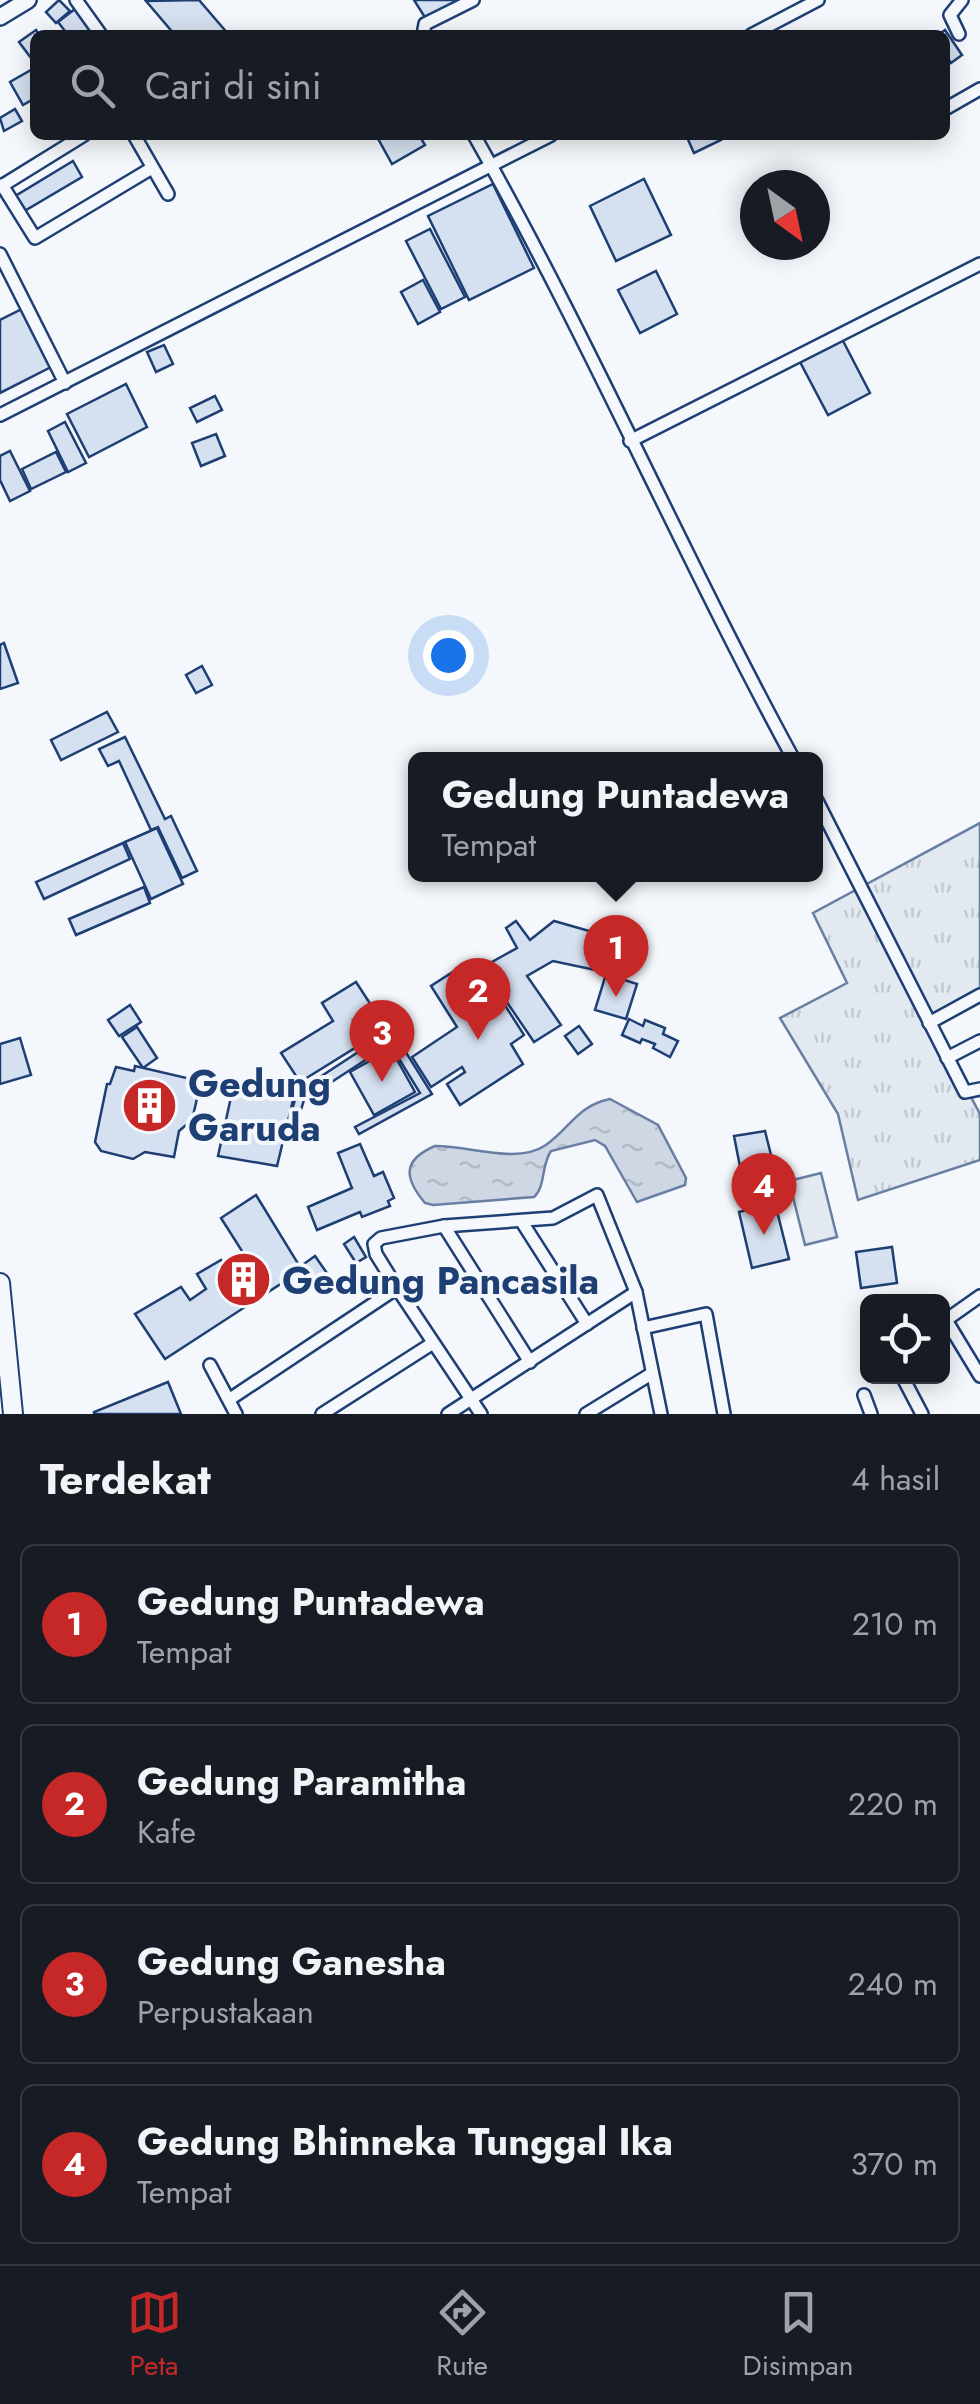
<!DOCTYPE html>
<html lang="id">
<head>
<meta charset="utf-8">
<style>
	body { margin:0; font-family:Jost,sans-serif; background:#242831; color:#f1f3f6 }
	.controls { position:absolute; right:30px; bottom:30px; display:grid; overflow:hidden; border-radius:15px; box-shadow:0 5px 25px #0003 }
	.controls button { width:90px; height:90px; display:grid; place-items:center; padding:0; border:0; border-bottom:2px solid #363941; background:#171b24; color:#f1f3f6; font:50px sans-serif }
	.compass { position:absolute; left:740px; top:170px; width:90px; height:90px; border-radius:50%; background:#171b24; box-shadow:0 5px 25px #0003; rotate:147deg }
	.you { position:absolute; left:448px; top:655px; width:35px; height:35px; margin:-25px; border:8px solid #fff; border-radius:50%; background:#1a73e8; box-shadow:0 0 0 15px #1a73e833 }
	.badge { display:grid; place-items:center; width:65px; height:65px; border-radius:50%; background:#c62828; color:#fff; font-size:32px; font-weight:700 }
	.pin { position:absolute; translate:-50% -82px; filter:drop-shadow(0 2px 5px #0008) }
	.pin::after { content:''; position:absolute; top:52px; width:35px; height:30px; background:inherit; clip-path:polygon(0 0,100% 0,50% 100%) }
	.popup { position:absolute; left:408px; top:752px; width:415px; height:130px; box-sizing:border-box; display:grid; place-content:center; border-radius:15px; background:#171b24; filter:drop-shadow(0 2px 8px #0005); font-size:32px; white-space:nowrap; color:#9ea1a6 }
	.popup b { font-size:38px; color:#f1f3f6 }
	.popup::after { content:''; position:absolute; left:50%; top:100%; margin-left:-20px; border:20px solid transparent; border-top-color:#171b24 }
	.list { margin:0; padding:0; list-style:none }
	h2 { display:flex; justify-content:space-between; align-items:center; height:130px; margin:0; padding:0 40px; font-size:42px }
	h2 small { font-size:32px; font-weight:400; color:#9ea1a6 }
	.list li { display:grid; grid-template-columns:65px 1fr auto; gap:30px; align-items:center; box-sizing:border-box; height:160px; margin:0 20px 20px; padding:0 20px; border:2px solid #363941; border-radius:15px }
	.list b { display:block; font-size:38px; white-space:nowrap }
	.list p { margin:0; font-size:32px; white-space:nowrap; color:#9ea1a6 }
	.list em { font-size:32px; font-style:normal; color:#9ea1a6 }
	.icon { flex:none; width:55px; height:55px; fill:none; stroke:currentColor; stroke-width:2; stroke-linecap:round; stroke-linejoin:round }
	.map { position:relative; flex:none; width:980px; height:1414px; overflow:hidden }
	.search { position:absolute; background:#171b24; box-shadow:0 5px 25px #0003; left:30px; right:30px; top:30px; height:110px; display:flex; align-items:center; gap:25px; box-sizing:border-box; padding:0 35px; border-radius:15px; color:#9ea1a6; font-size:38px }
	.sheet { height:850px; background:#171b24 }
	nav { display:flex; justify-content:space-around; align-items:center; box-sizing:border-box; height:140px; border-top:2px solid #363941; background:#171b24; font-size:28px; color:#9ea1a6 }
	nav a { display:grid; justify-items:center; gap:5px }
	nav .on { color:#c62828 }
	.map>svg:first-child { display:block }
</style>
</head>
<body>
<div class="map">
<svg width="980" height="1414" viewBox="0 0 980 1414">
	<defs>
		<pattern id="grass-tufts" width="24" height="20" patternUnits="userSpaceOnUse" patternTransform="scale(2.5)"><rect width="24" height="20" fill="#e3e9f0"/><path d="M3 7l-1-3M5 7V3M7 7l1-3M15 17l-1-3M17 17v-4M19 17l1-3" fill="none" stroke="#c2c9d1"/></pattern>
		<pattern id="water-ripples" width="26" height="14" patternUnits="userSpaceOnUse" patternTransform="scale(2.5)"><rect width="26" height="14" fill="#cfd7e4"/><path d="M2 4q2-2 4 0t4 0M15 11q2-2 4 0t4 0" fill="none" stroke="#b1bac7"/></pattern>
	</defs>
	<rect width="100%" height="100%" fill="#f4f7fb"/>
	<polygon fill="url(#grass-tufts)" stroke="#687fa3" stroke-width="2.5" points="980,823 980,989 928,1017 980,1114 980,1160 858,1200 838,1114 780,1018 847,983 813,913"/>
	<polygon fill="#e3e9f0" stroke="#687fa3" stroke-width="2.5" points="821,1173 837,1237 805,1245 789,1181"/>
	<path fill="url(#water-ripples)" stroke="#687fa3" stroke-width="2.5" d="M610,1099L658,1125L686,1178L685,1185L637,1202L605,1146L595,1140L551,1151C541,1165 546,1186 534,1197L433,1205L425,1203C404,1178 402,1160 435,1146C467,1145 517,1165 546,1145C571,1127 577,1106 610,1099Z"/>
	<g fill="#d5e0f0" stroke="#1d3f73" stroke-width="2.5">
		<polygon points="59,0 70,11 56,23 46,12"/>
		<polygon points="199,0 229,35 175,35 146,1"/>
		<polygon points="414,0 458,0 426,19"/>
		<polygon points="75,9 92,34 91,35 68,35 58,22"/>
		<polygon points="36,30 39,35 35,35 35,55 31,58 19,42"/>
		<polygon points="945,30 962,55 951,63 945,54 945,35 938,35"/>
		<polygon points="31,70 35,77 35,98 23,105 10,82"/>
		<polygon points="15,109 22,121 4,131 0,118"/>
		<polygon points="376,135 419,135 425,145 392,164"/>
		<polygon points="686,135 718,135 721,140 694,153"/>
		<polygon points="73,161 82,177 21,213 12,198"/>
		<polygon points="644,179 671,235 616,261 590,206"/>
		<polygon points="493,184 534,268 469,300 428,216"/>
		<polygon points="430,229 465,297 441,309 406,241"/>
		<polygon points="656,271 677,314 640,333 618,290"/>
		<polygon points="423,280 440,312 418,324 401,292"/>
		<polygon points="24,308 53,366 0,393 0,320"/>
		<polygon points="841,337 870,393 828,415 799,360"/>
		<polygon points="164,345 173,364 156,372 147,352"/>
		<polygon points="126,384 147,427 89,457 67,414"/>
		<polygon points="215,396 222,410 197,422 190,408"/>
		<polygon points="65,422 86,463 68,472 48,431"/>
		<polygon points="216,434 225,456 201,466 192,443"/>
		<polygon points="10,451 30,491 10,501 0,480 0,456"/>
		<polygon points="56,452 66,472 31,489 22,469"/>
		<polygon points="4,643 18,683 0,689 0,645"/>
		<polygon points="202,666 212,685 196,693 186,675"/>
		<polygon points="107,712 118,732 61,760 51,740"/>
		<polygon points="125,737 165,819 171,816 197,871 182,878 158,827 151,830 119,761 108,766 99,749"/>
		<polygon points="157,828 183,884 151,899 125,842"/>
		<polygon points="123,843 130,859 44,899 36,882"/>
		<polygon points="144,887 150,903 76,935 69,919"/>
		<polygon points="516,921 530,940 554,921 607,936 604,947 622,953 614,974 553,961 527,976 561,1025 534,1042 483,967 517,948 506,928"/>
		<polygon points="459,968 486,1009 501,999 524,1035 511,1044 523,1064 460,1105 447,1084 465,1072 462,1067 431,1087 412,1057 457,1027 431,986"/>
		<polygon points="606,974 637,984 626,1019 595,1010"/>
		<polygon points="356,982 373,1008 353,1020 366,1041 300,1082 281,1053 333,1021 322,1003"/>
		<polygon points="130,1005 141,1022 119,1036 108,1020"/>
		<polygon points="372,1014 378,1022 386,1017 393,1028 382,1034 377,1026 370,1031 362,1021"/>
		<polygon points="629,1019 643,1026 645,1020 665,1028 663,1034 678,1041 670,1057 653,1048 655,1044 642,1039 640,1043 622,1035"/>
		<polygon points="579,1026 592,1044 578,1054 565,1036"/>
		<polygon points="137,1027 157,1058 143,1068 122,1037"/>
		<polygon points="392,1030 432,1094 359,1134 355,1127 420,1093 390,1044 304,1100 295,1130 287,1129 297,1092"/>
		<polygon points="20,1038 31,1075 0,1084 0,1044"/>
		<polygon points="391,1049 415,1092 374,1115 350,1072"/>
		<polygon points="135,1066 191,1079 199,1090 192,1120 179,1131 174,1157 145,1152 133,1159 101,1151 95,1142 107,1084 110,1084 116,1067 134,1071"/>
		<polygon points="233,1088 293,1100 277,1166 218,1156"/>
		<polygon points="765,1131 781,1195 747,1202 734,1136"/>
		<polygon points="360,1144 374,1176 383,1172 394,1198 388,1201 390,1206 362,1217 360,1212 317,1230 308,1207 352,1188 338,1153"/>
		<polygon points="256,1195 302,1270 165,1359 135,1314 181,1287 190,1300 206,1289 197,1274 221,1260 230,1274 249,1262 221,1218"/>
		<polygon points="775,1203 789,1259 752,1268 739,1212"/>
		<polygon points="354,1237 366,1257 356,1263 344,1244"/>
		<polygon points="892,1247 897,1283 861,1288 856,1252"/>
		<polygon points="315,1256 329,1276 314,1286 301,1266"/>
		<polygon points="168,1382 181,1414 94,1414 94,1412"/>
	</g>
	<g fill="none" stroke-linecap="round" stroke-linejoin="round">
		<defs>
			<g id="minor">
				<polyline points="76,0 101,35"/>
				<polyline points="959,34 950,15 962,0"/>
				<polyline points="423,35 425,24 473,0"/>
				<polyline points="751,35 818,0"/>
				<polyline points="945,109 980,89"/>
				<polyline points="134,135 168,194"/>
				<path d="M474,135C589,338 682,554 794,760"/>
				<polyline points="2,185 35,238 152,168"/>
				<polyline points="0,187 84,135"/>
				<polyline points="0,254 65,383"/>
				<polyline points="0,415 551,135"/>
				<polyline points="630,441 980,264"/>
				<polyline points="816,799 965,1092 980,1089"/>
				<polyline points="929,1023 980,995"/>
				<polyline points="947,1058 980,1041"/>
				<polyline points="522,1222 587,1324"/>
				<polyline points="444,1226 530,1362"/>
				<polyline points="980,1296 946,1320 980,1376"/>
				<polyline points="643,1328 706,1314 724,1414"/>
				<polyline points="210,1365 236,1414"/>
				<polyline points="902,1376 922,1414"/>
				<polyline points="864,1395 871,1414"/>
				<polyline points="230,1399 397,1288"/>
				<polyline points="322,1414 433,1343"/>
				<polyline points="448,1414 636,1292"/>
				<polyline points="481,1414 397,1288 376,1254 374,1244 381,1238 444,1226 553,1218 597,1195 636,1292 661,1414"/>
				<polyline points="586,1414 651,1374"/>
			</g>
			<polyline id="secondary" points="0,17 28,0"/>
			<polyline id="trunk" points="0,1283 13,1414"/>
		</defs>
		<use href="#minor" stroke="#1d3f73" stroke-width="16"/>
		<use href="#secondary" stroke="#1d3f73" stroke-width="20"/>
		<use href="#trunk" stroke="#1d3f73" stroke-width="22"/>
		<use href="#minor" stroke="#f4f7fb" stroke-width="11"/>
		<use href="#secondary" stroke="#f4f7fb" stroke-width="15"/>
		<use href="#trunk" stroke="#f4f7fb" stroke-width="18"/>
	</g>
	<defs>
		<symbol id="building-disc" viewBox="-11 -11 22 22"><circle r="9.5" fill="#c62828" stroke="#f4f7fb"/><path d="M-4-6H4V6H1V3H-1V6H-4ZM-2.5-4.3h1.7v1.8h-1.7ZM.8-4.3h1.7v1.8H.8ZM-2.5-1h1.7V.8h-1.7ZM.8-1h1.7V.8H.8Z" fill="#fff"/></symbol>
	</defs>
	<g fill-rule="evenodd">
		<use href="#building-disc" x="118" y="1074" width="63" height="63"/>
		<use href="#building-disc" x="212" y="1248" width="63" height="63"/>
	</g>
	<g text-anchor="middle" dominant-baseline="central" stroke-width="8" stroke-linejoin="round" paint-order="stroke">
		<g font-size="38" font-weight="bold" fill="#1d3f73" stroke="#f4f7fb" text-anchor="start">
			<text x="188" y="1083">Gedung<tspan x="188" dy="44">Garuda</tspan></text>
			<text x="282" y="1280">Gedung Pancasila</text>
		</g>
	</g>
</svg>
<div class="controls">
<button><svg class="icon" aria-label="locate" viewBox="0 0 24 24"><circle cx="12" cy="12" r="6"/><path d="M12 2v4M12 18v4M2 12h4M18 12h4"/></svg></button>
</div>
<svg class="compass" viewBox="-18 -18 36 36"><path d="M0-13l5 13h-10z" fill="#e53935"/><path d="M0 13l5-13h-10z" fill="#9ea1a6"/></svg>
<div class="you"></div>
<div class="pin badge" style="left:616px;top:997px">1</div>
<div class="popup"><b>Gedung Puntadewa</b>Tempat</div>
<div class="pin badge" style="left:478px;top:1040px">2</div>
<div class="pin badge" style="left:382px;top:1082px">3</div>
<div class="pin badge" style="left:764px;top:1235px">4</div>
<div class="search"><svg class="icon" aria-label="search" viewBox="0 0 24 24"><circle cx="10" cy="10" r="6"/><path d="M15 15l6 6"/></svg>Cari di sini</div>
</div>
<section class="sheet">
<h2>Terdekat<small>4 hasil</small></h2>
<ul class="list">
<li><span class="badge">1</span><div><b>Gedung Puntadewa</b><p>Tempat</p></div><em>210 m</em></li>
<li><span class="badge">2</span><div><b>Gedung Paramitha</b><p>Kafe</p></div><em>220 m</em></li>
<li><span class="badge">3</span><div><b>Gedung Ganesha</b><p>Perpustakaan</p></div><em>240 m</em></li>
<li><span class="badge">4</span><div><b>Gedung Bhinneka Tunggal Ika</b><p>Tempat</p></div><em>370 m</em></li>
</ul>
</section>
<nav>
<a class="on"><svg class="icon" aria-label="map" viewBox="0 0 24 24"><path d="M3 6l6-2 6 2 6-2v14l-6 2-6-2-6 2zM9 4v14M15 6v14"/></svg>Peta</a>
<a><svg class="icon" aria-label="directions" viewBox="0 0 24 24"><path d="M12 3l9 9-9 9-9-9zM9 14v-3h6M13 9l2 2-2 2"/></svg>Rute</a>
<a><svg class="icon" aria-label="saved" viewBox="0 0 24 24"><path d="M7 4h10v16l-5-4-5 4z"/></svg>Disimpan</a>
</nav>
</body>
</html>
